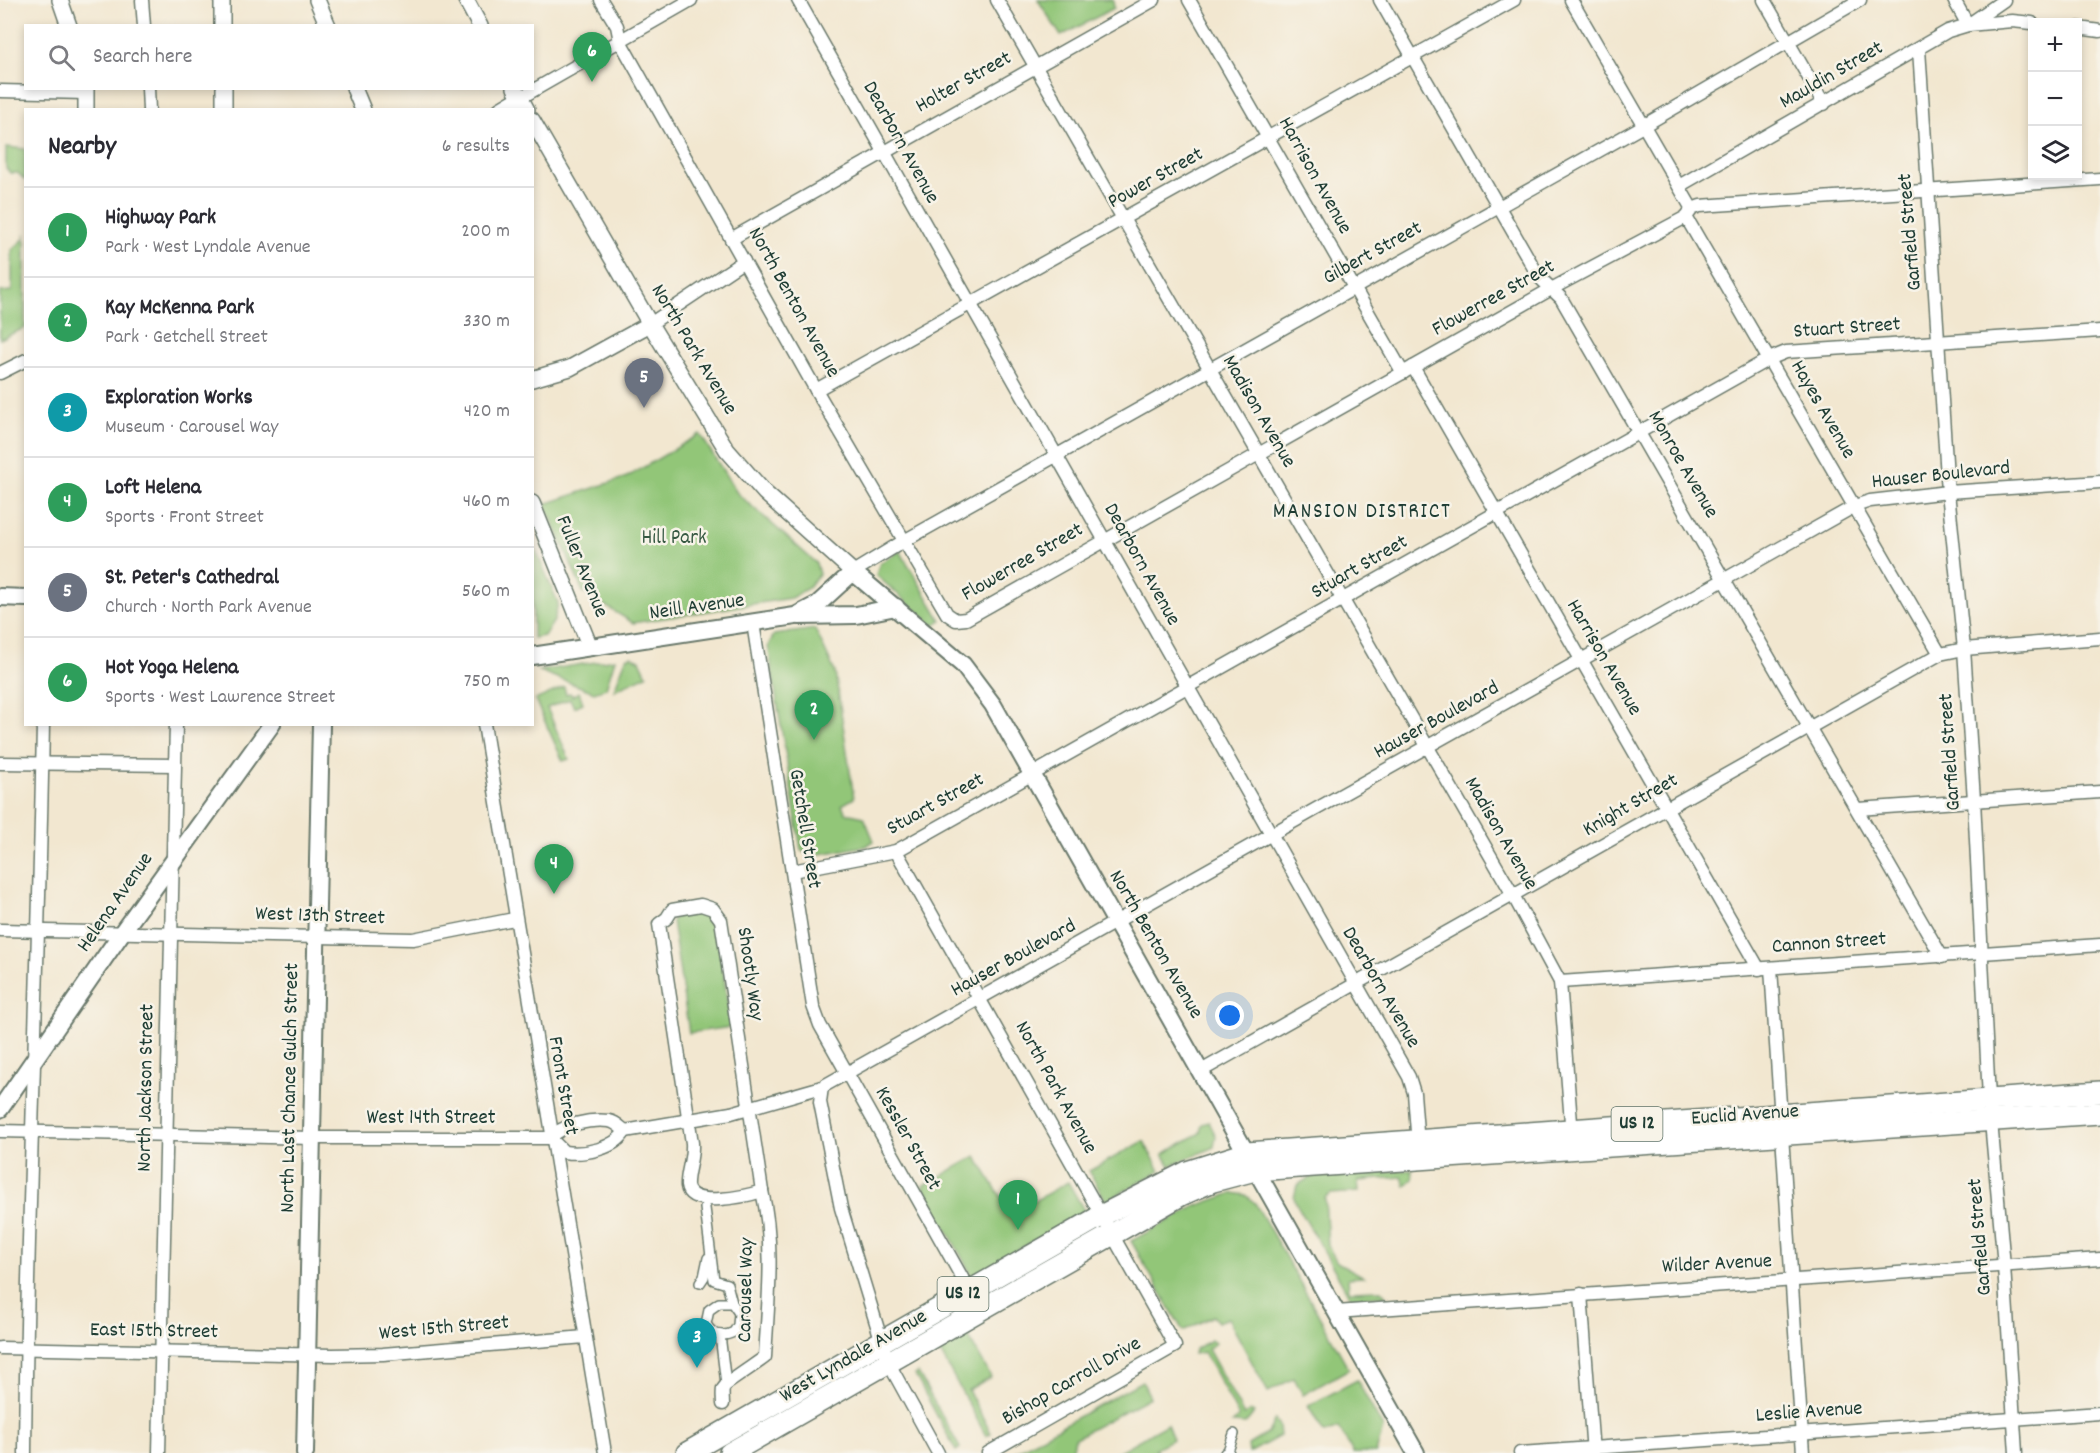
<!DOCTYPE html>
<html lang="en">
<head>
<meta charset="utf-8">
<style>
	body { margin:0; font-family:Dekko,sans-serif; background:#f7f7f7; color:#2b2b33 }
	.controls { position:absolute; right:18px; top:18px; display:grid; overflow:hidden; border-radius:0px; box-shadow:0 3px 9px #0003 }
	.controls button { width:54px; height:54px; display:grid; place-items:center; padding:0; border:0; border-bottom:2px solid #e1e1e2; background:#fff; color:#2b2b33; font:30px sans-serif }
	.you { position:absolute; left:1230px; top:1016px; width:21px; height:21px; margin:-15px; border:4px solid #fff; border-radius:50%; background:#1a73e8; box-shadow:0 0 0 9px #1a73e833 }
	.badge { display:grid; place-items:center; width:39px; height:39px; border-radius:50%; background:#b5179e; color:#fff; font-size:20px; font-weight:700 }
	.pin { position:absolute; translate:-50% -50px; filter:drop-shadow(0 2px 3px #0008) }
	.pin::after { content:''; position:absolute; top:32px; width:21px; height:18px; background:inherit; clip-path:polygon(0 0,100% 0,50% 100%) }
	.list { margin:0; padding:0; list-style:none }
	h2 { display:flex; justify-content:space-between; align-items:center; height:78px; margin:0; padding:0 24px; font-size:26px }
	h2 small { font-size:20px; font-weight:400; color:#7c7c81 }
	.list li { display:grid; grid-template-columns:39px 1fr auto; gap:18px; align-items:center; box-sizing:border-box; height:90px; padding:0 24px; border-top:2px solid #e1e1e2 }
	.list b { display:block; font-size:22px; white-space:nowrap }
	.list p { margin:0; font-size:20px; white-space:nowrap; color:#7c7c81 }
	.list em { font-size:20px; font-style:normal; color:#7c7c81 }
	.icon { flex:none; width:33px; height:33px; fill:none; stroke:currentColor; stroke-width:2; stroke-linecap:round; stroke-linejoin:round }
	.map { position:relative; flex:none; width:2100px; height:1453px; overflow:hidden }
	.search { position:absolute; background:#fff; box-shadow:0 3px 9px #0003; left:24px; top:24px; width:510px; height:66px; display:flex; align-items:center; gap:15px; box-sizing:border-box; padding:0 21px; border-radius:0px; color:#7c7c81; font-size:22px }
	.panel { position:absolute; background:#fff; box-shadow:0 3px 9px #0003; left:24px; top:108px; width:510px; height:618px; border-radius:0px }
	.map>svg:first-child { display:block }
</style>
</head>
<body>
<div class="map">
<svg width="2100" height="1453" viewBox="0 0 2100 1453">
	<rect width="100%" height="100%" fill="#f7f3e8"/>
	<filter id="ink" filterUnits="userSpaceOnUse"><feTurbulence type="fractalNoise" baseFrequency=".0167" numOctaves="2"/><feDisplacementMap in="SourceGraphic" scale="12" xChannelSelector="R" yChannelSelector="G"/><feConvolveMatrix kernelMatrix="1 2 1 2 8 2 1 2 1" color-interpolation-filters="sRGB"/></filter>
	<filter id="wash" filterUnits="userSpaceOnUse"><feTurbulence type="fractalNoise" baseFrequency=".008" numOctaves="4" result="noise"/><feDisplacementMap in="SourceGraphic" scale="24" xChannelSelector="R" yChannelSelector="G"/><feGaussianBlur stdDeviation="1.35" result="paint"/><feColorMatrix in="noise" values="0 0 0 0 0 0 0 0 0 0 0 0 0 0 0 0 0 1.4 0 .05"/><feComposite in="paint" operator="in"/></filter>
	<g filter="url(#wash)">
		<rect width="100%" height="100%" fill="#f2e7d0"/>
		<g fill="#92c678" stroke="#588256" stroke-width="1.5">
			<polygon points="1038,0 1113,0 1114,8 1061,36"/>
			<polygon points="6,147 25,149 25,180 18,173 10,173 6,168"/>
			<polygon points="25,233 25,328 0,339 0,292 12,291 12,250 25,238"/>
			<polygon points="700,434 737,493 816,563 819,574 808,588 791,598 633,623 583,592 545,504 627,477"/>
			<polygon points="532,541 558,603 554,621 544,636 533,638"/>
			<polygon points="900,551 941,620 934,626 876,575 880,563"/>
			<polygon points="815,629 835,672 854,798 842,805 846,813 864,817 874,841 866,846 809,856 801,850 768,646 774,635"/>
			<polygon points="631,656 640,660 647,675 614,690 626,658"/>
			<polygon points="615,659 606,688 594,692 539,671"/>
			<polygon points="564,687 566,694 570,693 572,696 579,692 583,703 574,707 570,699 547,708 569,759 563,761 535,700"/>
			<polygon points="695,910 706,911 716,920 731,1027 689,1033 672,921 674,916"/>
			<polygon points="1209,1122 1216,1136 1214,1147 1170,1166 1163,1154 1200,1133 1202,1124"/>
			<polygon points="1144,1141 1160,1171 1106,1201 1089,1171"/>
			<polygon points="976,1156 1011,1214 1068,1182 1085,1212 972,1276 923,1186"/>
			<polygon points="1412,1170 1413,1179 1405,1186 1402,1177 1358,1181 1359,1192 1331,1194 1325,1198 1328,1246 1337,1262 1364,1277 1348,1278 1349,1291 1381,1290 1386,1296 1350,1297 1297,1205 1294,1198 1297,1185 1313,1176"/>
			<polygon points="1233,1193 1245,1195 1255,1203 1349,1369 1303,1395 1294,1378 1268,1392 1228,1318 1218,1322 1213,1316 1183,1331 1131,1241 1196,1206"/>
			<polygon points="966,1332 991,1377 968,1390 991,1433 986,1436 938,1348"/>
			<polygon points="1211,1340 1215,1343 1208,1349 1244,1415 1250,1411 1254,1413 1245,1424 1232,1423 1239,1417 1204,1352 1194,1354 1195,1349"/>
			<polygon points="918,1373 960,1448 956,1451 915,1375"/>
			<polygon points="1357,1380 1383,1428 1376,1453 1353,1453 1339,1428 1324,1433 1308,1406"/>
			<polygon points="1142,1381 1150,1397 1075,1438 1072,1453 1013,1453"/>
			<polygon points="1275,1419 1279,1426 1280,1436 1249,1453 1248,1445 1268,1433"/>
			<polygon points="1167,1424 1173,1439 1155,1448 1157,1453 1116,1453"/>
		</g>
	</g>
	<g filter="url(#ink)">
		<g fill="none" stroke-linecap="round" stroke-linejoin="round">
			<defs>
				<g id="pedestrian">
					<path d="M705,1208L714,1280L727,1284L732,1303L739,1313L738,1325L734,1332C722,1338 712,1335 706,1324L709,1310L719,1303H732"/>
					<polyline points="700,1283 704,1277 708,1258"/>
					<polyline points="720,1335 726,1384"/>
					<polyline points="1225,1453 1228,1451 1234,1434"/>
				</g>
				<g id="minor">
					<polyline points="142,0 144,26"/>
					<polyline points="601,0 617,26 620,41 816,390 947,614 956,620 966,619 1553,288 1686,217 1692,209 1700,206 2100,179"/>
					<polyline points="798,0 1409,1077 1414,1093 1418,1145"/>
					<polyline points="997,0 1513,895 1560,982 1572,1135"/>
					<polyline points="1189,0 1403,373"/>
					<polyline points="1380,0 1539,277 1561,298 1942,957"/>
					<polyline points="1571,0 1692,209"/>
					<polyline points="1764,0 1824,104"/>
					<polyline points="1954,0 1968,25 2012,21 2032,23"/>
					<polyline points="2078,28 2100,31"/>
					<polyline points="1919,49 1948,492 1964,649 1974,800 1989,1099 2004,1266 2016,1453"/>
					<polyline points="148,88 149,110"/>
					<polyline points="0,91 86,93"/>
					<polyline points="520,98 691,0"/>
					<polyline points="1679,186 1948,31 1968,25 2004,0"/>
					<polyline points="1686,217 1940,654"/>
					<polyline points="731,239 1154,0"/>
					<polyline points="650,324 744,261"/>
					<polyline points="1413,367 1759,969"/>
					<polyline points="0,373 26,360"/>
					<polyline points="816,390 1514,0"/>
					<polyline points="853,572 904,541 1643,126 1860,0"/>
					<polyline points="753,623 813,1006 820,1025 969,1290"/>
					<polyline points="484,724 605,1453"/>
					<polyline points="0,763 175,765"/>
					<polyline points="1858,809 2100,792"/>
					<polyline points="896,851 1175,1346 988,1453"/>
					<polyline points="792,871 896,851 1769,359 1786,352 2100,331"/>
					<path d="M701,905L713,909L721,920L762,1191C747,1196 690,1209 687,1186C686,1173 693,1160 692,1143L659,924L667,918L672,910Z"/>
					<polyline points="0,930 413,939 514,919"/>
					<polyline points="1771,968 1803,1453"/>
					<polyline points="1560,982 2100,945"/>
					<polyline points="1201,1071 1940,654 1964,649 2100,638"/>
					<polyline points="822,1087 820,1102 841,1208 888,1362 938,1453"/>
					<polyline points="0,1131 312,1138 551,1138"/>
					<polyline points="625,1131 731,1113 822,1087 1855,506 1870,501 1948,492 2100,482"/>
					<path d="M551,1138C562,1124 591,1119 609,1121C616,1122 620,1127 625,1131"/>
					<path d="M552,1140L564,1152C584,1155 615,1149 625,1131"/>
					<polyline points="1581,1294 1593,1453"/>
					<polyline points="1336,1312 2100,1259"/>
					<polyline points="0,1348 333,1355 383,1354 585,1337"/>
					<path d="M723,1404C723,1400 722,1393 723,1389C724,1384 758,1363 765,1357C768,1302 775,1245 762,1191"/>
					<path d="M25,1453C27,1210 39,967 43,724"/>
					<polyline points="159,1453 176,724"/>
					<polyline points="1520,1453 2100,1413"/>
				</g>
				<g id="tertiary">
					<polyline points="60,0 69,26"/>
					<polyline points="222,0 222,26"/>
					<polyline points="317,0 328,26"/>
					<polyline points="466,0 480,26"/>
					<polyline points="224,88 224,110"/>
					<polyline points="354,88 363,110"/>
					<polyline points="515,88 527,110"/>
					<polyline points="86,110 86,88"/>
					<polyline points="500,110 520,98"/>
					<polyline points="532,120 650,324 727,450 765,493 853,572"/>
					<polyline points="532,379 570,368 650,324"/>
					<polyline points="532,503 590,647"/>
				</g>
				<g id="secondary">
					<polyline points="0,597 26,598"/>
					<polyline points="799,616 856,615 896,607"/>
					<polyline points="532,656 795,616 818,604 853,572 963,665 993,705 1416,1453"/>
					<polyline points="0,1109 123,931 272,724"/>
					<polyline points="305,1453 321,724"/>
				</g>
				<g id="trunk">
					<polyline points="687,1453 1101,1216 1187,1172 1247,1153 2100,1092"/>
					<polyline points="730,1453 1181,1195 1213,1181 1255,1170 2100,1113"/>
				</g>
			</defs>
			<use href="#pedestrian" stroke="#69786b" stroke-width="12"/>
			<use href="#minor" stroke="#69786b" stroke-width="15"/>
			<use href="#tertiary" stroke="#69786b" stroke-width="18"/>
			<use href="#secondary" stroke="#69786b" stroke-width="20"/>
			<use href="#trunk" stroke="#69786b" stroke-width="24"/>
			<use href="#pedestrian" stroke="#fff" stroke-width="9"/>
			<use href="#minor" stroke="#fff" stroke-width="12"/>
			<use href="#tertiary" stroke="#fff" stroke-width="15"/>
			<use href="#secondary" stroke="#fff" stroke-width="16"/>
			<use href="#trunk" stroke="#fff" stroke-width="21"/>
		</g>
	</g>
	<g text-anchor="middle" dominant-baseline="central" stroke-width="5" stroke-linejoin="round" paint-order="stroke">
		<g fill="#f7f3e8" stroke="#60746a" stroke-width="1.5">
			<rect x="1611.5" y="1107" width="51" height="34" rx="4.5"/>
			<rect x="937.5" y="1277" width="51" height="34" rx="4.5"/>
		</g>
		<g font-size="20" font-weight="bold" fill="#1f3d34">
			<text x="1637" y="1124">US 12</text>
			<text x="963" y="1294">US 12</text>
		</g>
		<g font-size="21" fill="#1f3d34" stroke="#f7f3e8">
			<text transform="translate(1832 76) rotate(-30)">Mauldin Street</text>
			<text transform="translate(964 83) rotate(-29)">Holter Street</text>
			<text transform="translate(900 143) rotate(61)">Dearborn Avenue</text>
			<text transform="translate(1314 176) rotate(61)">Harrison Avenue</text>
			<text transform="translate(1156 179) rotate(-29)">Power Street</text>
			<text transform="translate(1911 232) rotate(-95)">Garfield Street</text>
			<text transform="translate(1373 254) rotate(-29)">Gilbert Street</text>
			<text transform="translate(1494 299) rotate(-29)">Flowerree Street</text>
			<text transform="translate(793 303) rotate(61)">North Benton Avenue</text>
			<text transform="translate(1847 329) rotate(-4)">Stuart Street</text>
			<text transform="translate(693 350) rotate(59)">North Park Avenue</text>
			<text transform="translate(1822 410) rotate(60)">Hayes Avenue</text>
			<text transform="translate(1258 412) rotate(60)">Madison Avenue</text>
			<text transform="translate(1682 465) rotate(60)">Monroe Avenue</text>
			<text transform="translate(1941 476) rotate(-6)">Hauser Boulevard</text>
			<text transform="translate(1023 563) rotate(-30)">Flowerree Street</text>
			<text transform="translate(1141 565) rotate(61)">Dearborn Avenue</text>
			<text transform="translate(581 567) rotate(68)">Fuller Avenue</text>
			<text transform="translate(1360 568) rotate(-30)">Stuart Street</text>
			<text transform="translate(697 608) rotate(-8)">Neill Avenue</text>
			<text transform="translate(1603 658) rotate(60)">Harrison Avenue</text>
			<text transform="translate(1437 721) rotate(-29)">Hauser Boulevard</text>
			<text transform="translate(1951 752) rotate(-94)">Garfield Street</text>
			<text transform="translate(936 805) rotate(-29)">Stuart Street</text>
			<text transform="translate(1631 806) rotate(-30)">Knight Street</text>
			<text transform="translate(804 829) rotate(81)">Getchell Street</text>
			<text transform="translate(1500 834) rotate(60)">Madison Avenue</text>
			<text transform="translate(116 903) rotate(-55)">Helena Avenue</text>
			<text transform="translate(320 917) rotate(2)">West 13th Street</text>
			<text transform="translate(1829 944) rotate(-4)">Cannon Street</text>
			<text transform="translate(1155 945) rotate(60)">North Benton Avenue</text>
			<text transform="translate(1014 959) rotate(-29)">Hauser Boulevard</text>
			<text transform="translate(749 974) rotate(82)">Shootly Way</text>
			<text transform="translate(1380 988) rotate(60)">Dearborn Avenue</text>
			<text transform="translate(562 1086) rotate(80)">Front Street</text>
			<text transform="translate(147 1088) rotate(-89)">North Jackson Street</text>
			<text transform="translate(291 1088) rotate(-89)">North Last Chance Gulch Street</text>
			<text transform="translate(1055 1088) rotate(61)">North Park Avenue</text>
			<text transform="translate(1745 1116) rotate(-4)">Euclid Avenue</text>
			<text x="431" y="1119">West 14th Street</text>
			<text transform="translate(907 1139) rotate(61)">Kessler Street</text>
			<text transform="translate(1981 1237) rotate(-95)">Garfield Street</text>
			<text transform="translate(1717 1265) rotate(-3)">Wilder Avenue</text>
			<text transform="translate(747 1290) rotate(-89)">Carousel Way</text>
			<text transform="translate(444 1329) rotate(-5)">West 15th Street</text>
			<text transform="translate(154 1332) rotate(1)">East 15th Street</text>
			<text transform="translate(854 1357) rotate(-30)">West Lyndale Avenue</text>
			<text transform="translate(1072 1382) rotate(-30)">Bishop Carroll Drive</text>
			<text transform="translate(1809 1413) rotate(-4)">Leslie Avenue</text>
		</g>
		<g font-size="21" fill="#365842" stroke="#f7f3e8">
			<text x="674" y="539">Hill Park</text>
		</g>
		<g font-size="22" letter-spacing="1.5" fill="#1f3d34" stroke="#f7f3e8">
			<text x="1362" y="512">MANSION DISTRICT</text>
		</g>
	</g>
</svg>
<div class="controls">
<button>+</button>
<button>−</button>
<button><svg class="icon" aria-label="layers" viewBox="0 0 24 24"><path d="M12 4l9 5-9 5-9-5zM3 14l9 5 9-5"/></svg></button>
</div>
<div class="you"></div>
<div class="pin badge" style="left:1018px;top:1230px;background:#2e9e5b">1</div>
<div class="pin badge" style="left:814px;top:740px;background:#2e9e5b">2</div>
<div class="pin badge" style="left:697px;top:1368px;background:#0f9aa8">3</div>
<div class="pin badge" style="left:554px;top:894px;background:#2e9e5b">4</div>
<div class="pin badge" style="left:644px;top:408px;background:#6b7280">5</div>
<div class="pin badge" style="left:592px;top:82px;background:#2e9e5b">6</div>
<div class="search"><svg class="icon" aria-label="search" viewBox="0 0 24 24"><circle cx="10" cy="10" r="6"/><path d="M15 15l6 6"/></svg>Search here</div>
<section class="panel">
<h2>Nearby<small>6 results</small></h2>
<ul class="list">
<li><span class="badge" style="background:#2e9e5b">1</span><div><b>Highway Park</b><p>Park · West Lyndale Avenue</p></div><em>200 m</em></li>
<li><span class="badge" style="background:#2e9e5b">2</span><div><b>Kay McKenna Park</b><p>Park · Getchell Street</p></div><em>330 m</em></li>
<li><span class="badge" style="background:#0f9aa8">3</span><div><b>Exploration Works</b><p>Museum · Carousel Way</p></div><em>420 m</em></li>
<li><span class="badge" style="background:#2e9e5b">4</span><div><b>Loft Helena</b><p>Sports · Front Street</p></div><em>460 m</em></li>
<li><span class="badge" style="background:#6b7280">5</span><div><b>St. Peter's Cathedral</b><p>Church · North Park Avenue</p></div><em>560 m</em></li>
<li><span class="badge" style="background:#2e9e5b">6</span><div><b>Hot Yoga Helena</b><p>Sports · West Lawrence Street</p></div><em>750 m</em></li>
</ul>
</section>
</div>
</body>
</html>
